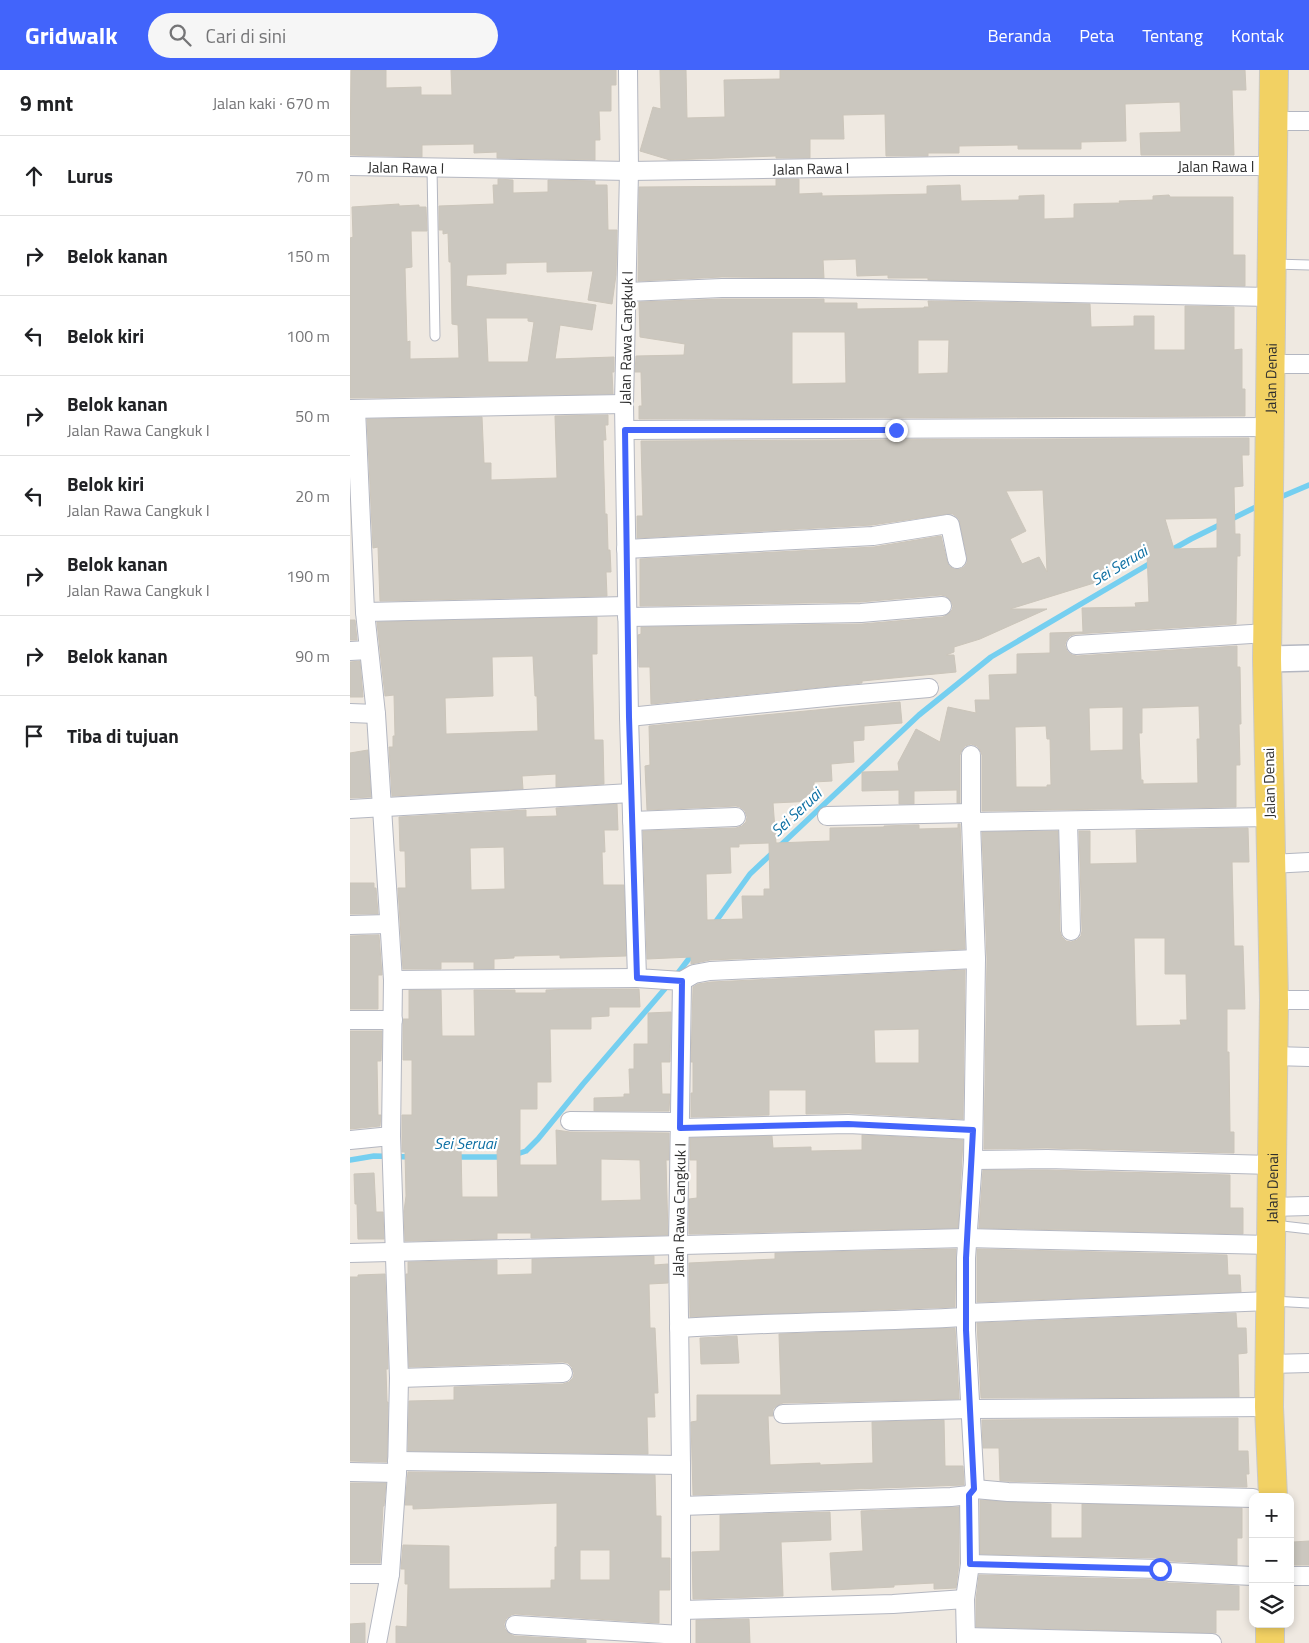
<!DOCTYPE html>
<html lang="id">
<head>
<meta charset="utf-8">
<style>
	body { margin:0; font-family:"Titillium Web",sans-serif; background:#f6f6f6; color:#202124 }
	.controls { position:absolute; right:15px; bottom:15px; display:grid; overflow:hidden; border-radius:10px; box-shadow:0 2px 8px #0003 }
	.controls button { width:45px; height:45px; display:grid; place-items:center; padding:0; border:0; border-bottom:1px solid #e0e0e0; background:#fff; color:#202124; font:25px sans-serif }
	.stop { position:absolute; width:15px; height:15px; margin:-11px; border:4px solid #4264fb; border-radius:50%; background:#fff }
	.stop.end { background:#4264fb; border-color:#fff; box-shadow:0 1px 5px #0008 }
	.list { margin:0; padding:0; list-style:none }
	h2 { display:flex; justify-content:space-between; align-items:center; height:65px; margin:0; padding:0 20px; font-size:21px }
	h2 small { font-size:16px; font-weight:400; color:#757577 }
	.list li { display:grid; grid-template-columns:32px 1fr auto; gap:15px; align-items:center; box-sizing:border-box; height:80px; padding:0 20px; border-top:1px solid #e0e0e0 }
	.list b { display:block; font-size:19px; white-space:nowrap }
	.list p { margin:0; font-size:16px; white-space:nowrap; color:#757577 }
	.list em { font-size:16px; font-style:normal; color:#757577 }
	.icon { flex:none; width:28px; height:28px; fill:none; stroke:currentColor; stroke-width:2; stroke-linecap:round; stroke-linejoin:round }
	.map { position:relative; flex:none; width:959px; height:1573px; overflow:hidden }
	header { display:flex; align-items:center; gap:30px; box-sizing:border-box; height:70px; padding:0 25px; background:#4264fb; color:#fff }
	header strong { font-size:24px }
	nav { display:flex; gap:28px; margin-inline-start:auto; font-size:18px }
	.search { width:350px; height:45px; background:#f6f6f6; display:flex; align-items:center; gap:12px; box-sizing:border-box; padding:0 18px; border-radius:28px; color:#757577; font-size:19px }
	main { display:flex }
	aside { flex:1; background:#fff }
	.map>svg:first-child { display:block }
</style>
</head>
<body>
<header>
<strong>Gridwalk</strong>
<div class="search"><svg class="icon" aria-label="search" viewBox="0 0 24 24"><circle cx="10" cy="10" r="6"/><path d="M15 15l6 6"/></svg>Cari di sini</div>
<nav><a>Beranda</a><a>Peta</a><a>Tentang</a><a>Kontak</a></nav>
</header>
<main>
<aside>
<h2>9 mnt<small>Jalan kaki · 670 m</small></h2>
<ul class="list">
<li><svg class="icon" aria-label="ahead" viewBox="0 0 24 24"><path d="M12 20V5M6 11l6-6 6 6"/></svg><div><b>Lurus</b></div><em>70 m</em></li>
<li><svg class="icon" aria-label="right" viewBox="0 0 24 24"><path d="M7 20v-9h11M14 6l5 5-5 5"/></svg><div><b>Belok kanan</b></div><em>150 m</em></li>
<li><svg class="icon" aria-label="left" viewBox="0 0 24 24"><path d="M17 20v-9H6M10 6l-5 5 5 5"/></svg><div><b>Belok kiri</b></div><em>100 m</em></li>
<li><svg class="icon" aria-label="right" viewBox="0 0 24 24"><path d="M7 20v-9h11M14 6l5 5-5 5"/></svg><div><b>Belok kanan</b><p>Jalan Rawa Cangkuk I</p></div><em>50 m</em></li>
<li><svg class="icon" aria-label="left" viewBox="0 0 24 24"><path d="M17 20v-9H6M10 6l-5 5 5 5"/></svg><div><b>Belok kiri</b><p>Jalan Rawa Cangkuk I</p></div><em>20 m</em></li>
<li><svg class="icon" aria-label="right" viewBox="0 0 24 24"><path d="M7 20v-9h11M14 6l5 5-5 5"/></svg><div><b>Belok kanan</b><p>Jalan Rawa Cangkuk I</p></div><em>190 m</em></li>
<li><svg class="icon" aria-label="right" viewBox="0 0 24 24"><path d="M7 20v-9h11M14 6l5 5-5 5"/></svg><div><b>Belok kanan</b></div><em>90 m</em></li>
<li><svg class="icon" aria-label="arrive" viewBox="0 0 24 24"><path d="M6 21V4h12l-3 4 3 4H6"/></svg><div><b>Tiba di tujuan</b></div></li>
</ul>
</aside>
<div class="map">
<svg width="959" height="1573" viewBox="0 0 959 1573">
	<rect width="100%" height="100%" fill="#efe9e1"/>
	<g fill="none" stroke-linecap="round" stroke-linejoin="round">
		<g stroke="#75cff0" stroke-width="5.5">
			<polyline points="926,429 959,415"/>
			<polyline points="818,482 841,469 910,435"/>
			<polyline points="364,854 400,804 569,645 641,587 804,491"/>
			<polyline points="325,907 344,882"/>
			<polyline points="164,1085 176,1081 188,1069 233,1014 319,914"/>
			<polyline points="104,1087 155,1087"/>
			<polyline points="0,1090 24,1086 63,1087"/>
		</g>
	</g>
	<g fill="#cbc7bf" stroke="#cbc5ba" fill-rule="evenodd">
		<polygon points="1,0 36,0 36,18 71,17 71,25 102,25 101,0 266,0 266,15 261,15 261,41 249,41 250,70 245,70 245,90 147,88 147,82 124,83 124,74 72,75 72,87 0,85"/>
		<polygon points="310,0 336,0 337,48 375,47 374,10 430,9 430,0 895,0 896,20 882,20 884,85 791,85 790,63 831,62 830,32 775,34 776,71 731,72 731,79 668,79 668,75 609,76 609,83 578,83 578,86 536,86 535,44 493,45 494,69 460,69 460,88 426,88 426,86 320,90 290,81 303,37 311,39"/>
		<path d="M148,109L163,110V123L198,122V110L245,111V115H257L258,160H267L266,205L262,234L238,230L243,201L197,202V192L156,193V204L117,205L116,216L246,235L242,260L210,255L205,289L264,287V302H262L263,324L0,328V168L3,167L2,137L49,134V136L69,135V137H76L77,161H61L62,197L55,198L57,272L60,271V289L109,288L108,255L102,254L101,192H99L98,163L93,164V160H89V136L144,134L143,115H148ZM136,248H178V251L184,252L178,292H138Z"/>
		<polygon points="426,109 449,109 449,124 472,123 472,126 577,124 577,116 610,115 611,131 669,130 669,126 694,125 694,149 724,148 724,134 770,133 769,131 803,130 803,126 819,125 820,127 883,127 883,185 895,185 895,216 578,210 578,208 538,208 538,205 507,206 506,189 473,190 474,208 372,207 288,211 289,117 426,116"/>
		<path d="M372,229H474V233H507V239L574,238V237H579L578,231L740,234L741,257L784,256V246H804V280H835V236L884,237V280L892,279V319H895V346L289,349V336H292L291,302H285L286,286L334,285L335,274L290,267L289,232ZM442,262H495L496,313L442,314ZM568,270H599L598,303L568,304Z"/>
		<polygon points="258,345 258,355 255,355 256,370 253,370 255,444 257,444 258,480 260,480 261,502 256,502 257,526 30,531 28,477 23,478 17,349 132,347 134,393 141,393 141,410 207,408 205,346"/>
		<path d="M899,368V385H892L893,416L884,417L885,464H890V486H887L886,554L725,564L720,566L716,571L715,575L717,581L722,585L727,586L887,576V597H890L891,654H889L890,695H886V737L632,741V685L630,680L627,676L621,674L615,676L612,680L610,685V733H607V720L564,721V734H549V720L512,721V702L549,701L548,693L566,659L590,672L598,637L626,643L625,630H640L639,605L667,604V584L700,583V563L733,562L732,538L786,537L785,533L799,532L797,483L753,496L757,509L660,539H697L630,569L604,577V582L596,585H604L606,602L512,611V613L301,634L300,597H289L288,565L291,564V557L512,554L593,547L598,544L602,540L603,536L600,530L596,526L591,525L510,532L290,536V489L524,477L591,466L597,491L599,496L604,499H610L614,497L617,493V487L609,449L603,444H597L522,455L287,468V446H293L291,371ZM693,420L696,478L697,502L689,487L672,494L660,469L676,461L656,421ZM867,448V478L824,479L815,449ZM849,636L850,669H847L848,713L793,714V710H791L789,663H792V638ZM773,637V680L740,681L739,638ZM696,656L697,669H700L701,715H697V717H666L665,657Z"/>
		<path d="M247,547V584H242L244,670H253L254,714L206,717V704L172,706L173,719L42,726L39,677H43V666H45L44,625L35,626L27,552ZM183,586L185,626H187L188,661L96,664L95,628L143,626L142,587Z"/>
		<polygon points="0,550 5,550 7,570 0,570"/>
		<polygon points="10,591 13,627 0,627 0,592"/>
		<path d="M550,632L552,653L514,656V670L503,671L504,692L481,694L482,711L464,712L465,731L423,733L426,773L480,771V758L534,757V756L565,755H569V759L608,758V754H610L615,879L360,890L341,894V887L297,889L293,761L386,758L392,756L396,752L397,747L395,741L390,737L386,736L297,740L295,696L300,695L299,656ZM419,773L420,819H414V826H392L393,849L357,850L356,804L381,803L380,777H389V774Z"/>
		<polygon points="18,680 21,727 0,728 0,683"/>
		<path d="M267,734L268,760H254L255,782H252L253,815H274L276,886L210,888V885L164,886V888L144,889V899H124V892H91V899H53L48,818H56L55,781H50L49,747L176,740V747L207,746L206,738ZM154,777L155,819L121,820L120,778Z"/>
		<path d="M898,758L899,792H882L884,876H893L895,939H877V982H879L880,1062H884V1083L697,1078L634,1079L637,889L632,762L708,761L710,861L712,867L716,871L721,872L727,870L731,866L732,861L729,761H740V794L787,793L786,760ZM784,868H815V904H836L837,950H830L831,955L786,956Z"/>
		<polygon points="0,813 24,813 24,818 26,818 28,844 0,844"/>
		<polygon points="29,865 32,905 28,905 28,939 0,939 0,866"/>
		<path d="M615,900L613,1049L499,1043L456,1044V1020H419V1045L341,1047V1023H343V992H341L343,917L348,914L361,912ZM569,959V993H525L524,960Z"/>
		<path d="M223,919H289L290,937H259V946L241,947V959H200L201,1012H187V1039H170V1095H207L206,1060L220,1062L319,1063V1090H316L318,1165L181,1168V1163H147V1169L55,1171L54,1141L56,1126L55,1082H52V1045H62V990H53V949H59V920H91L92,966H125L124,920H165V923H196V920ZM147,1077L148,1127H112L111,1078ZM251,1089L290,1090L291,1130L251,1131Z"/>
		<polygon points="321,942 320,992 311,992 312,1024 320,1024 319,1041 244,1041 244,1028 274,1027 274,1024 280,1024 279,999 284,999 284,974 298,974 298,943"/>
		<polygon points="0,961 32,961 31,991 27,991 28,1045 31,1045 30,1056 0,1059"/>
		<polygon points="512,1065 613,1070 608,1158 339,1164 339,1129 347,1128 347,1090 340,1090 340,1068 422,1066 423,1078 461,1077 461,1081 512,1080"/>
		<polygon points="633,1100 697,1100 880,1105 880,1138 893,1138 893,1164 629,1158"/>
		<polygon points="24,1103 26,1142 33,1142 34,1169 8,1169 7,1134 5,1134 4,1104"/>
		<polygon points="606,1179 605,1237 340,1247 339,1193 425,1189 425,1183"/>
		<polygon points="627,1179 877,1185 878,1205 890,1205 891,1222 627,1232"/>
		<polygon points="304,1186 304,1195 318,1194 318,1213 299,1214 300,1258 305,1258 308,1323 304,1323 305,1347 297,1347 298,1384 58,1381 59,1331 104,1330 104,1317 213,1314 219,1312 223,1308 224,1303 222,1297 218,1293 213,1292 59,1297 56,1204 58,1204 58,1192 147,1190 147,1205 182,1204 182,1189"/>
		<polygon points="35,1204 38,1299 36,1299 37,1332 38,1332 37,1392 0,1391 0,1207 8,1207 8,1205"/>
		<polygon points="886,1243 887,1258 896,1258 897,1283 888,1284 889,1327 631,1328 627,1253"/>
		<polygon points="605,1258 609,1329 433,1333 428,1335 423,1339 423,1346 418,1346 420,1395 470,1393 470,1395 523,1393 522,1352 594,1350 595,1396 613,1396 614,1415 343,1425 341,1352 347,1351 347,1325 431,1325 429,1264"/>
		<polygon points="387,1266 389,1293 351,1294 350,1268"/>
		<polygon points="888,1348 888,1381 898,1381 899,1404 896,1404 897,1417 650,1411 649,1378 633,1378 632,1350"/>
		<path d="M58,1402L305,1405L306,1446H311V1488H320V1520H309V1553L165,1544L161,1545L156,1549L154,1554L155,1559L160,1564L164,1566L236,1570V1573H46V1556L57,1557L58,1514H55V1499H51L53,1475L99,1476V1519L201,1518V1510H205V1477H207V1433L63,1439V1435H55ZM230,1480H260V1510H230Z"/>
		<polygon points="0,1413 36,1413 34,1436 33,1436 30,1493 0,1493"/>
		<polygon points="630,1430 701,1434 701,1468 732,1468 732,1434 892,1438 892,1468 887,1468 887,1495 821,1491 810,1488 630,1484"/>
		<polygon points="609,1437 609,1493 606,1518 584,1519 584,1513 544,1515 544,1517 482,1520 480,1483 513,1481 511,1441"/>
		<polygon points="480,1442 481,1470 431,1472 433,1526 343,1529 342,1482 370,1481 370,1445"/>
		<polygon points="959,1471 959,1495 944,1495 943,1472"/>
		<polygon points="629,1505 808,1510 818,1513 889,1516 889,1540 866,1540 866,1563 626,1557 626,1530"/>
		<polygon points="399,1549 400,1573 346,1573 346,1550"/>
		<polygon points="15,1553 15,1573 0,1573 0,1554"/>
	</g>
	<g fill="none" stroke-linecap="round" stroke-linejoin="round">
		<defs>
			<g id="lane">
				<polyline points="82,98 85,266"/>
				<polyline points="924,194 959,195"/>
				<polyline points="924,1155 959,1159"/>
				<polyline points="922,1231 959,1233"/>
			</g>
			<g id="street">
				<polyline points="278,0 279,101 274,334 279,647 287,908 332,911 328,1175 331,1395 331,1573"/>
				<polyline points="923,51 959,51"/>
				<path id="s1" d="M0,96L279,101L601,96H923"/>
				<polyline points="277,222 372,218 464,218 921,227"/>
				<polyline points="920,294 959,294"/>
				<polyline points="0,339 274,334"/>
				<polyline points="6,339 15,542 26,644 43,910 41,1066 49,1308 47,1403 40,1504 27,1573"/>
				<polyline points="275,360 919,357"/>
				<polyline points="276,479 523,466 598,454 600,455 607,489"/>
				<polyline points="15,542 277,536"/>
				<polyline points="277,547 511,543 592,536"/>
				<polyline points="726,575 917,563"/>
				<polyline points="0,581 19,580"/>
				<polyline points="0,643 26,644"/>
				<polyline points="279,647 486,626 579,618"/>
				<polyline points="621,685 621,752 626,889 623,1090 616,1188 616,1260 625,1419"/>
				<polyline points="0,739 281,723"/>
				<polyline points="477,746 621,743"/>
				<polyline points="282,751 386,747"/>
				<polyline points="718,751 721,861"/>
				<polyline points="621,752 920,747"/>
				<polyline points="921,794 959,792"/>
				<polyline points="0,855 39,854"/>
				<polyline points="43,910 287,908"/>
				<polyline points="332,911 344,904 360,901 626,889"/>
				<polyline points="924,930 959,930"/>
				<polyline points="0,950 43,950"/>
				<polyline points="923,986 959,987"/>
				<polyline points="220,1051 330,1052"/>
				<polyline points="330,1058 498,1054 623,1060"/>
				<polyline points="0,1070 41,1066"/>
				<polyline points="623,1090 697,1089 922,1095"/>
				<polyline points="921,1137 959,1136"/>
				<polyline points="0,1183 616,1168 921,1175"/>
				<polyline points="616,1243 920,1231"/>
				<path d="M329,1258C425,1252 521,1252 616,1247"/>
				<polyline points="920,1294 959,1293"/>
				<polyline points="49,1308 213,1303"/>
				<polyline points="433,1344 621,1339 919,1337"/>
				<polyline points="47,1391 331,1395"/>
				<polyline points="0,1402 47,1403"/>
				<polyline points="331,1436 601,1427 619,1425 625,1419 658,1422 903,1428"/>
				<polyline points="620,1494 810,1499 819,1502 903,1506"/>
				<polyline points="0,1504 40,1504"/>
				<polyline points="940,1506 959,1506"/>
				<polyline points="332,1540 543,1534 615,1529"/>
				<polyline points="165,1555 331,1565"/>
				<polyline points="616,1567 862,1573"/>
				<polyline points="616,1573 615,1529 620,1494 619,1425"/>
			</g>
			<polyline id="secondary" points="917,589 959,588"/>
			<g id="primary">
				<path id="s2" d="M923,1427L919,1337L924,930L917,589L924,0"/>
				<polyline points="920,1573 920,1554"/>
			</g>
		</defs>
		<use href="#lane" stroke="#b4b7c1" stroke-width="11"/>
		<use href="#street" stroke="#b4b7c1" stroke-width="20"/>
		<use href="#secondary" stroke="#b4b7c1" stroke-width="28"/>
		<use href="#primary" stroke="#c9c9c9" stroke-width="30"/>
		<use href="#lane" stroke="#fff" stroke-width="9"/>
		<use href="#street" stroke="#fff" stroke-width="18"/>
		<use href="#secondary" stroke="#fff" stroke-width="25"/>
		<use href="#primary" stroke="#f2d163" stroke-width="28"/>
	</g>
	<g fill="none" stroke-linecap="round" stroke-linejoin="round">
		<polyline stroke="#4264fb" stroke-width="6" points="546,360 275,360 279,647 287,908 332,911 330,1058 498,1054 623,1060 616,1188 616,1260 624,1419 619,1425 620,1494 810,1499"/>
	</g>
	<g text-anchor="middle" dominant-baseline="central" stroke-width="4.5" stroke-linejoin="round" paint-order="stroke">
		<g font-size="15" fill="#2e2e2e" stroke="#fff">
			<text stroke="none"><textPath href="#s1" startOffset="866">Jalan Rawa I</textPath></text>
			<text stroke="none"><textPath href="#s1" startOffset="56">Jalan Rawa I</textPath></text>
			<text stroke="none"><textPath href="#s1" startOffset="461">Jalan Rawa I</textPath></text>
			<text transform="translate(276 268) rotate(-89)">Jalan Rawa Cangkuk I</text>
			<text stroke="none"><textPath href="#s2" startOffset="1119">Jalan Denai</textPath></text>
			<text transform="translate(919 713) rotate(-91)">Jalan Denai</text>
			<text stroke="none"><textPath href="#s2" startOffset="309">Jalan Denai</textPath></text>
			<text transform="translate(329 1140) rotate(-89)">Jalan Rawa Cangkuk I</text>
		</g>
		<g font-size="16" font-style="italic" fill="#0d6fa3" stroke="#fff">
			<text transform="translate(769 495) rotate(-31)">Sei Seruai</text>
			<text transform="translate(446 742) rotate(-43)">Sei Seruai</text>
			<text x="115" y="1073">Sei Seruai</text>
		</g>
	</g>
</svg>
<div class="controls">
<button>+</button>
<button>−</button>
<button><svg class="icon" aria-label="layers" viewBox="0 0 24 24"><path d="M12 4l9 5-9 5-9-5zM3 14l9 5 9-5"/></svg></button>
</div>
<div class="stop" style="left:810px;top:1499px"></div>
<div class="stop end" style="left:546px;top:360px"></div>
</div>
</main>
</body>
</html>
